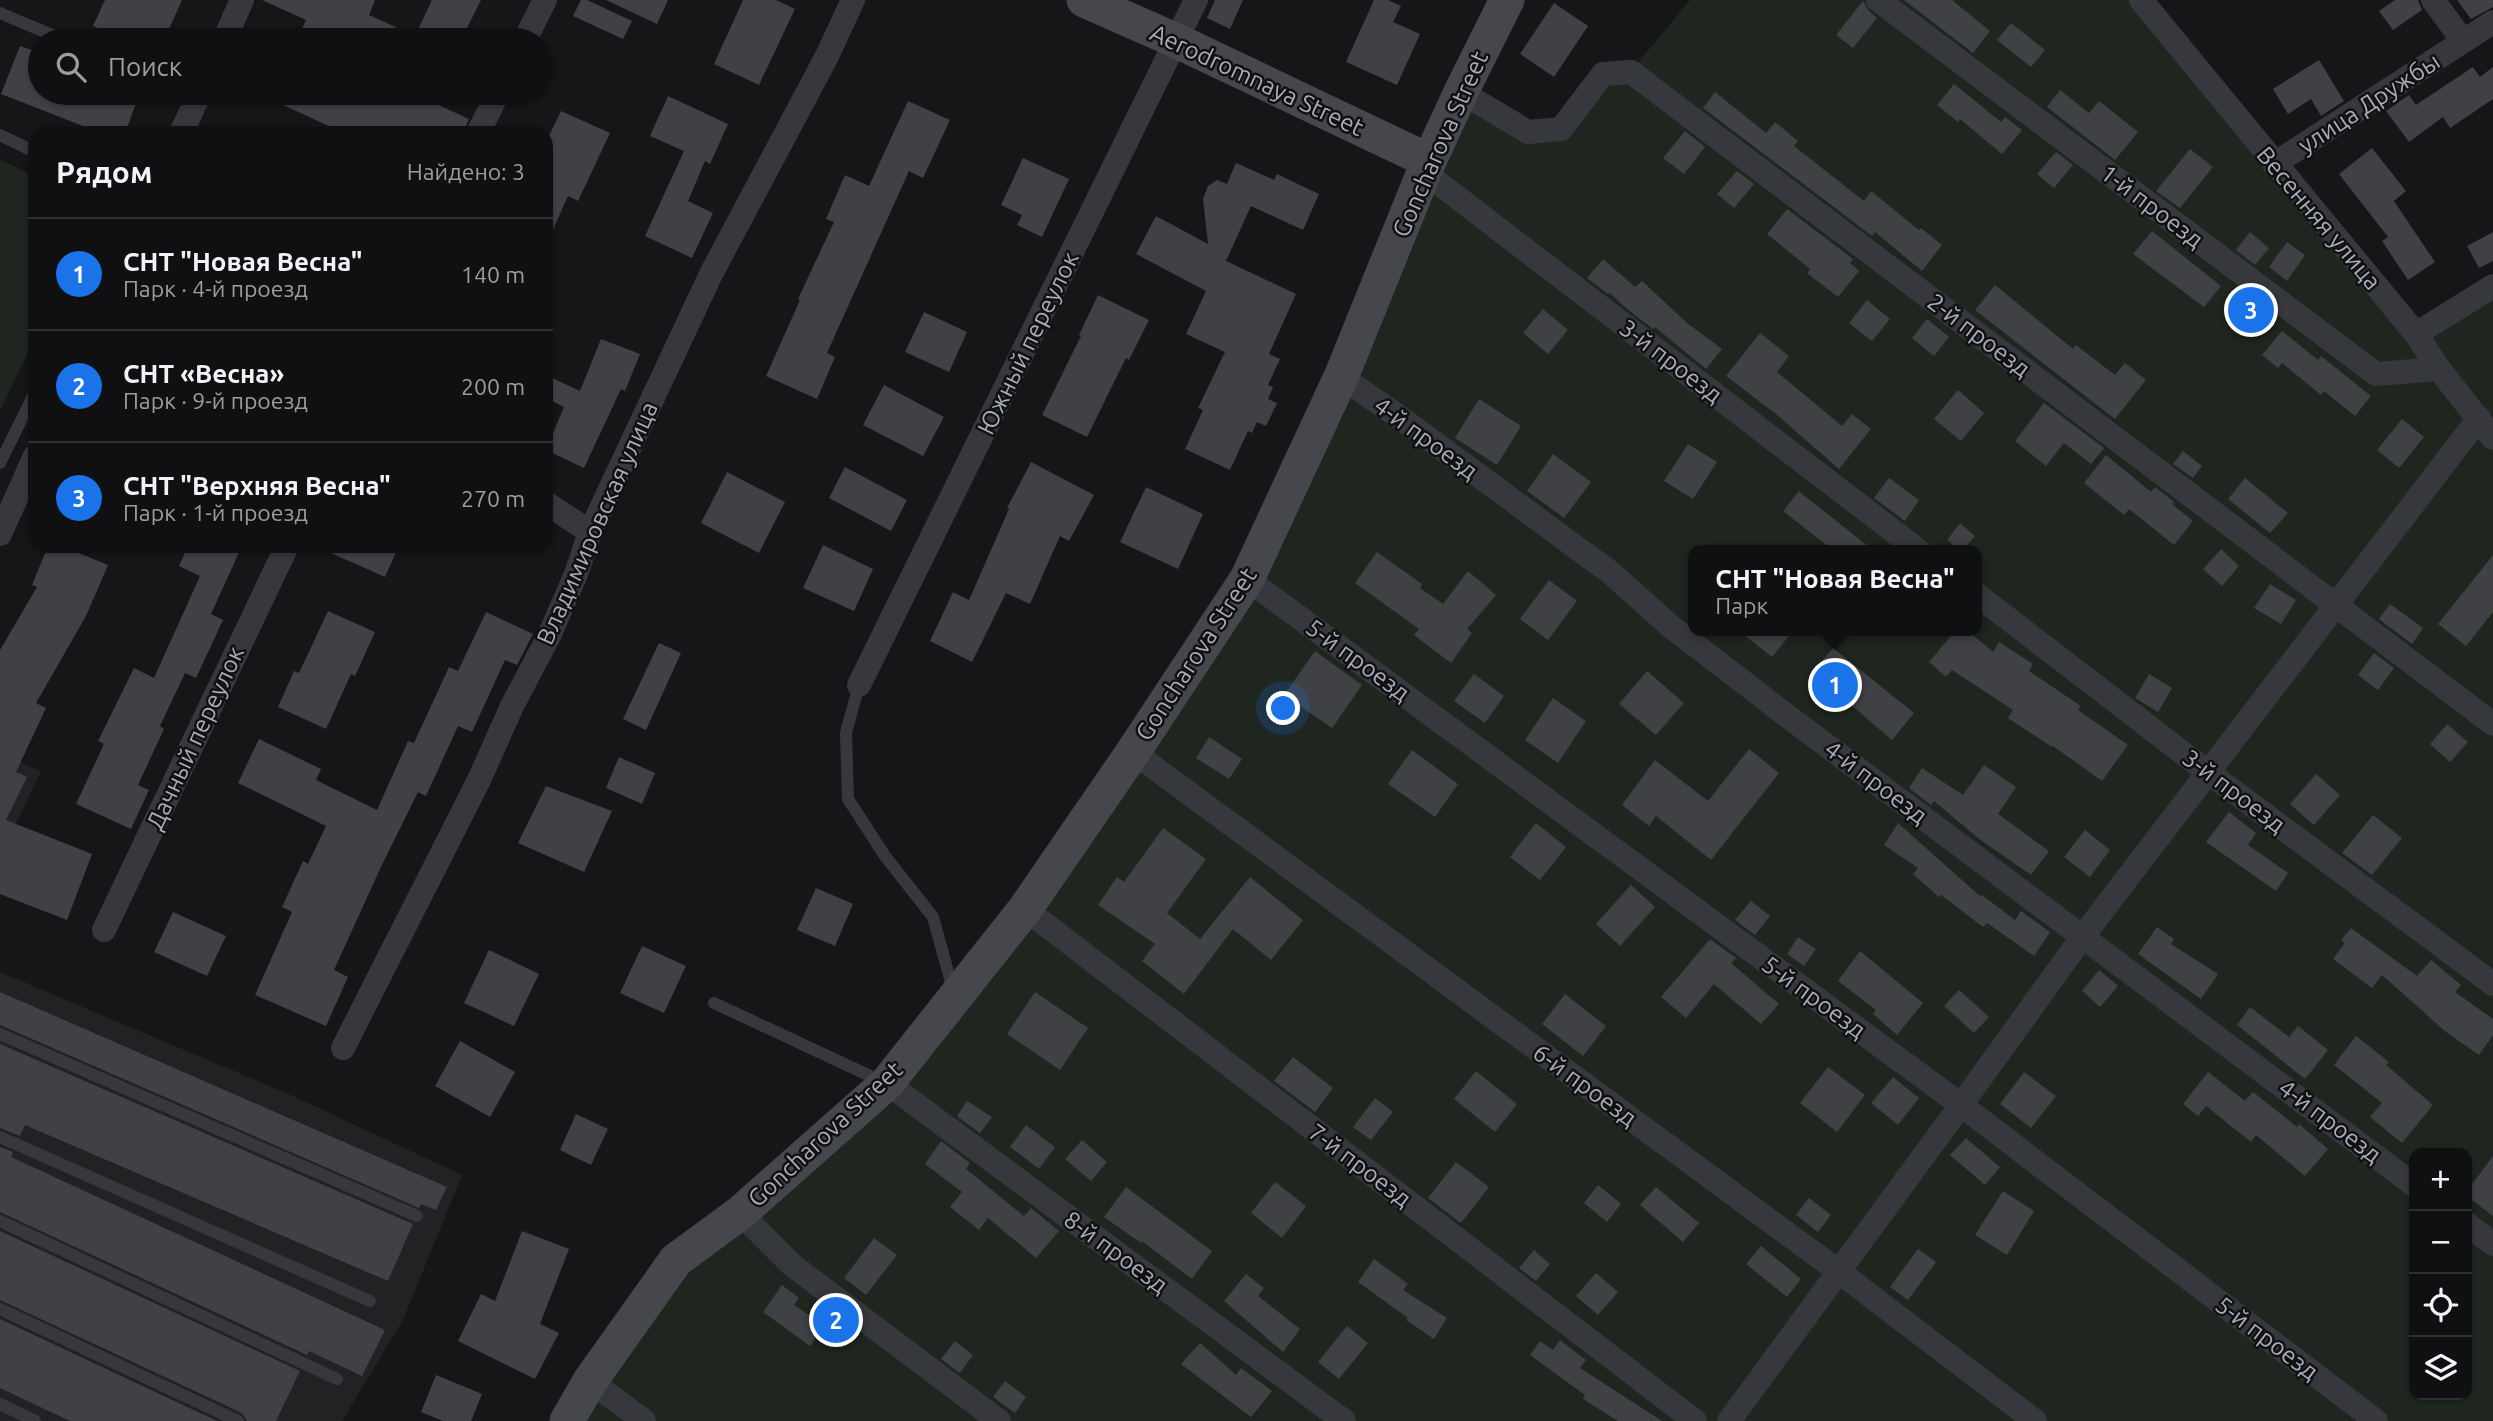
<!DOCTYPE html>
<html lang="ru">
<head>
<meta charset="utf-8">
<style>
	body { margin:0; font-family:Ubuntu,sans-serif; background:#19191b; color:#f1f3f6 }
	.controls { position:absolute; right:21px; bottom:21px; display:grid; overflow:hidden; border-radius:14px; box-shadow:0 2px 5px #0004 }
	.controls button { width:63px; height:63px; display:grid; place-items:center; padding:0; border:0; border-bottom:2px solid #303032; background:#101012; color:#f1f3f6; font:35px sans-serif }
	.you { position:absolute; left:1284px; top:709px; width:24px; height:24px; margin:-18px; border:5px solid #fff; border-radius:50%; background:#1a73e8; box-shadow:0 0 0 10px #1a73e833 }
	.badge { display:grid; place-items:center; width:46px; height:46px; border-radius:50%; background:#1a73e8; color:#fff; font-size:23px; font-weight:700 }
	.pin { position:absolute; translate:-50% -50%; border:4px solid #fff; box-shadow:0 2px 7px #0006 }
	.popup { position:absolute; left:1688px; top:545px; width:294px; height:91px; box-sizing:border-box; display:grid; place-content:center; border-radius:14px; background:#101012; filter:drop-shadow(0 2px 5px #0005); font-size:23px; white-space:nowrap; color:#9c9d9f }
	.popup b { font-size:26px; color:#f1f3f6 }
	.popup::after { content:''; position:absolute; left:50%; top:100%; margin-left:-14px; border:14px solid transparent; border-top-color:#101012 }
	.list { margin:0; padding:0; list-style:none }
	h2 { display:flex; justify-content:space-between; align-items:center; height:91px; margin:0; padding:0 28px; font-size:30px }
	h2 small { font-size:23px; font-weight:400; color:#9c9d9f }
	.list li { display:grid; grid-template-columns:46px 1fr auto; gap:21px; align-items:center; box-sizing:border-box; height:112px; padding:0 28px; border-top:2px solid #303032 }
	.list b { display:block; font-size:26px; white-space:nowrap }
	.list p { margin:0; font-size:23px; white-space:nowrap; color:#9c9d9f }
	.list em { font-size:23px; font-style:normal; color:#9c9d9f }
	.icon { flex:none; width:38px; height:38px; fill:none; stroke:currentColor; stroke-width:2; stroke-linecap:round; stroke-linejoin:round }
	.map { position:relative; flex:none; width:2493px; height:1421px; overflow:hidden }
	.search { position:absolute; background:#101012; box-shadow:0 2px 5px #0004; left:28px; top:28px; width:525px; height:77px; display:flex; align-items:center; gap:18px; box-sizing:border-box; padding:0 24px; border-radius:38px; color:#9c9d9f; font-size:26px }
	.panel { position:absolute; background:#101012; box-shadow:0 2px 5px #0004; left:28px; top:126px; width:525px; height:427px; border-radius:21px }
	.map>svg:first-child { display:block }
</style>
</head>
<body>
<div class="map">
<svg width="2493" height="1421" viewBox="0 0 2493 1421">
	<rect width="100%" height="100%" fill="#161618"/>
	<g fill="#222225">
		<polygon points="0,752 41,772 0,855"/>
		<polygon points="0,972 293,1096 462,1175 403,1320 342,1421 0,1421"/>
	</g>
	<g fill="#1e261f" fill-rule="evenodd">
		<path d="M1690,0H2141L2415,334L2493,286V1421H567L676,1260L887,1083L1247,579L1461,92L1528,132L1561,129L1603,74L1631,71ZM1693,550H1977V631H1693ZM2414,1153H2467V1395H2414Z"/>
		<polygon points="0,159 35,177 35,337 0,411"/>
	</g>
	<g fill="#404145">
		<polygon points="105,0 182,0 164,40 125,40 93,26"/>
		<polygon points="262,0 375,0 369,15 415,36 432,0 481,0 461,40 297,40 306,20"/>
		<polygon points="581,0 587,0 632,21 623,39 573,16"/>
		<polygon points="606,0 668,0 657,24"/>
		<polygon points="743,0 776,0 795,9 759,85 714,64"/>
		<polygon points="1215,0 1243,0 1230,29 1207,18"/>
		<polygon points="1374,0 1388,0 1401,6 1393,22 1420,34 1397,85 1346,62"/>
		<polygon points="1904,0 1952,0 1990,31 1973,53"/>
		<polygon points="2395,0 2418,0 2422,10 2393,30 2379,11"/>
		<polygon points="2457,0 2493,0 2493,7 2471,19"/>
		<polygon points="1863,1 1869,11 1877,18 1853,48 1836,35"/>
		<polygon points="1554,3 1588,26 1554,77 1520,54"/>
		<polygon points="2011,23 2045,50 2031,67 1997,40"/>
		<polygon points="20,46 40,53 40,93 140,93 125,133 101,133 1,94"/>
		<polygon points="2319,60 2344,101 2321,116 2311,99 2288,114 2273,89"/>
		<polygon points="2473,67 2480,77 2493,67 2493,99 2450,128 2443,117 2409,142 2386,111 2409,95 2416,105"/>
		<polygon points="1954,84 2001,122 2005,117 2022,130 2002,154 1960,119 1958,122 1937,105"/>
		<polygon points="2060,90 2089,113 2099,101 2138,132 2115,160 2047,107"/>
		<polygon points="1715,92 1766,133 1775,122 1798,141 1794,146 1864,201 1871,191 1919,230 1921,228 1942,245 1922,271 1875,232 1872,236 1703,108"/>
		<polygon points="257,93 431,93 428,100 469,119 463,133 344,133"/>
		<polygon points="668,96 728,124 710,164 705,161 688,201 713,213 692,258 645,236 684,151 650,136"/>
		<polygon points="908,101 950,120 923,178 909,171 827,353 835,357 817,399 766,376 800,300 798,299 834,222 826,219 845,175 869,186"/>
		<polygon points="561,111 610,133 578,201 568,196 546,245 546,142"/>
		<polygon points="1685,131 1705,147 1684,174 1663,158"/>
		<polygon points="2372,148 2406,191 2394,201 2435,262 2408,280 2382,241 2388,237 2339,174"/>
		<polygon points="2190,149 2213,167 2180,208 2156,191"/>
		<polygon points="2056,152 2073,165 2054,188 2037,174"/>
		<polygon points="1023,158 1069,179 1042,237 1017,225 1022,215 1001,205"/>
		<polygon points="1236,163 1274,180 1277,174 1319,194 1303,230 1251,206 1226,261 1296,294 1269,354 1280,359 1268,385 1273,387 1268,399 1277,403 1266,426 1257,422 1252,433 1248,431 1230,470 1185,449 1203,410 1198,408 1225,352 1186,334 1206,291 1136,254 1156,216 1208,244 1203,199 1208,186 1217,180 1227,184"/>
		<polygon points="1737,171 1754,184 1734,208 1717,194"/>
		<polygon points="1787,209 1853,259 1850,263 1859,271 1838,297 1807,273 1810,269 1767,234"/>
		<polygon points="2152,231 2221,286 2204,307 2133,254"/>
		<polygon points="2250,232 2269,248 2255,265 2236,250"/>
		<polygon points="2493,232 2493,261 2479,268 2467,246"/>
		<polygon points="2287,242 2305,255 2287,281 2269,267"/>
		<polygon points="1603,259 1635,287 1642,281 1687,323 1722,349 1706,369 1655,327 1653,329 1626,308 1610,293 1608,294 1587,278"/>
		<polygon points="1995,285 2073,349 2076,345 2115,375 2125,363 2146,380 2115,419 1975,310"/>
		<polygon points="1098,295 1149,320 1129,360 1126,358 1087,437 1042,415 1081,336 1079,335"/>
		<polygon points="1867,300 1890,319 1872,341 1849,323"/>
		<polygon points="1543,309 1568,330 1548,354 1523,333"/>
		<polygon points="924,312 967,332 949,372 905,352"/>
		<polygon points="1927,319 1949,337 1934,356 1912,338"/>
		<polygon points="2282,331 2318,360 2321,356 2371,396 2355,416 2324,391 2321,395 2282,363 2278,368 2262,355"/>
		<polygon points="1760,333 1789,356 1777,372 1842,426 1852,414 1871,429 1839,469 1776,414 1726,376"/>
		<polygon points="601,339 640,354 625,391 621,389 584,468 546,450 564,407 546,398 546,375 580,391"/>
		<polygon points="884,385 944,417 923,456 863,425"/>
		<polygon points="1958,390 1984,413 1961,441 1934,419"/>
		<polygon points="1479,399 1521,426 1497,465 1455,438"/>
		<polygon points="2044,403 2104,448 2091,464 2064,443 2046,466 2015,441"/>
		<polygon points="2402,419 2424,437 2399,468 2377,450"/>
		<polygon points="1688,444 1717,462 1693,499 1664,481"/>
		<polygon points="2183,451 2202,466 2193,478 2173,464"/>
		<polygon points="1553,454 1591,482 1564,518 1527,491"/>
		<polygon points="2106,455 2151,492 2155,487 2174,502 2172,504 2193,521 2174,545 2129,509 2124,515 2084,483"/>
		<polygon points="1031,462 1094,495 1069,541 1060,536 1030,604 1006,593 972,662 930,641 953,592 969,600 1009,509 1007,508"/>
		<polygon points="845,467 907,500 891,531 829,498"/>
		<polygon points="727,472 785,502 759,553 701,523"/>
		<polygon points="1889,478 1919,500 1905,521 1874,498"/>
		<polygon points="2245,478 2288,513 2270,533 2228,499"/>
		<polygon points="1146,487 1203,514 1178,569 1120,542"/>
		<polygon points="1799,491 1806,497 1873,550 1833,550 1783,511"/>
		<polygon points="1960,523 1975,536 1963,550 1960,550 1947,540"/>
		<polygon points="823,545 873,569 854,611 803,588"/>
		<polygon points="48,546 62,546 108,565 86,616 36,703 46,708 16,772 27,777 6,820 92,854 67,920 0,894 0,650 37,587 32,585"/>
		<polygon points="188,546 242,546 211,614 223,620 196,678 185,673 160,726 164,729 138,785 149,790 131,829 76,804 104,744 98,741 134,668 154,678 200,576 179,566"/>
		<polygon points="315,546 399,546 385,577"/>
		<polygon points="2221,549 2239,566 2222,586 2203,569"/>
		<polygon points="1377,552 1422,584 1420,588 1443,604 1468,571 1496,595 1467,629 1472,633 1451,663 1414,635 1419,629 1355,583"/>
		<polygon points="2493,555 2493,612 2466,646 2438,624"/>
		<polygon points="1549,580 1577,601 1548,640 1520,619"/>
		<polygon points="2270,584 2296,600 2281,624 2254,608"/>
		<polygon points="2390,604 2423,628 2412,644 2379,619"/>
		<polygon points="328,611 375,632 355,676 351,674 326,729 278,707 294,671 299,673"/>
		<polygon points="486,612 533,634 517,665 505,660 472,732 458,726 426,796 418,792 380,869 334,970 348,977 326,1026 255,995 292,912 282,907 303,861 308,864 326,826 238,783 259,739 321,769 316,780 377,810 408,741 414,743 449,667 458,671"/>
		<polygon points="1739,631 1793,631 1772,657"/>
		<polygon points="1955,631 1968,631 1993,652 1999,642 2033,664 2029,671 2081,706 2078,710 2128,745 2102,781 2053,746 2052,747 2008,718 2013,710 1952,670 1946,677 1929,662"/>
		<polygon points="659,643 681,653 646,730 623,719"/>
		<polygon points="1833,648 1914,713 1892,740 1850,704 1846,708 1809,676"/>
		<polygon points="1315,651 1362,685 1332,728 1284,695"/>
		<polygon points="2374,653 2394,668 2378,690 2358,675"/>
		<polygon points="1647,671 1684,703 1656,735 1619,704"/>
		<polygon points="1474,674 1504,696 1485,723 1454,701"/>
		<polygon points="2149,674 2172,688 2158,712 2135,698"/>
		<polygon points="1553,698 1586,721 1558,763 1525,740"/>
		<polygon points="2447,724 2468,742 2450,762 2430,744"/>
		<polygon points="1209,737 1242,759 1229,779 1196,758"/>
		<polygon points="1749,749 1779,773 1711,860 1656,816 1649,826 1622,805 1655,760 1708,801"/>
		<polygon points="1412,750 1458,784 1435,817 1388,784"/>
		<polygon points="619,757 655,773 642,804 606,788"/>
		<polygon points="1984,765 2016,787 1998,814 2049,851 2031,875 1978,838 1934,801 1931,805 1909,788 1922,768 1963,795"/>
		<polygon points="2316,774 2340,795 2314,825 2290,804"/>
		<polygon points="546,786 612,811 584,872 518,843"/>
		<polygon points="2229,812 2256,833 2248,845 2288,873 2276,891 2206,842"/>
		<polygon points="2373,815 2402,838 2372,875 2342,853"/>
		<polygon points="1536,823 1566,847 1540,880 1510,857"/>
		<polygon points="1898,823 1981,897 1982,895 2015,920 2021,911 2050,932 2034,956 1987,923 1983,927 1941,895 1939,897 1913,874 1918,868 1884,845"/>
		<polygon points="1163,828 1206,859 1167,913 1200,939 1250,877 1303,920 1271,960 1233,929 1184,994 1142,961 1155,944 1098,905 1117,877 1124,882"/>
		<polygon points="2085,830 2110,850 2090,877 2064,857"/>
		<polygon points="1631,885 1655,907 1620,946 1596,924"/>
		<polygon points="816,888 853,904 835,946 797,930"/>
		<polygon points="1751,901 1770,916 1755,935 1735,920"/>
		<polygon points="173,912 226,936 207,976 154,952"/>
		<polygon points="2157,927 2174,939 2171,944 2218,974 2201,999 2138,954"/>
		<polygon points="2351,928 2417,976 2431,960 2461,985 2455,992 2493,1019 2493,1035 2479,1055 2446,1032 2382,975 2372,988 2333,959 2345,943 2341,940"/>
		<polygon points="1798,937 1816,949 1804,966 1787,954"/>
		<polygon points="1710,939 1736,958 1731,963 1779,1004 1761,1024 1714,984 1686,1018 1661,997"/>
		<polygon points="642,946 686,966 664,1013 620,993"/>
		<polygon points="489,950 539,974 514,1026 464,1003"/>
		<polygon points="1860,951 1923,1003 1897,1035 1873,1014 1876,1010 1838,981"/>
		<polygon points="2099,970 2118,986 2100,1007 2082,991"/>
		<polygon points="1959,990 1989,1017 1974,1033 1944,1006"/>
		<polygon points="0,992 447,1187 436,1210 421,1204 419,1208 0,1025"/>
		<polygon points="1035,992 1088,1028 1060,1070 1007,1034"/>
		<polygon points="1565,994 1606,1026 1583,1056 1542,1024"/>
		<polygon points="2250,1007 2289,1037 2298,1026 2328,1050 2305,1079 2237,1025"/>
		<polygon points="2356,1036 2389,1062 2386,1065 2433,1105 2402,1143 2370,1117 2382,1103 2334,1065"/>
		<polygon points="460,1041 515,1072 490,1117 435,1086"/>
		<polygon points="0,1044 413,1224 388,1281 25,1125 20,1136 0,1128"/>
		<polygon points="1293,1057 1333,1088 1315,1112 1274,1081"/>
		<polygon points="1828,1067 1865,1095 1837,1132 1800,1103"/>
		<polygon points="1476,1071 1517,1104 1495,1132 1454,1099"/>
		<polygon points="2024,1072 2056,1096 2031,1128 2000,1104"/>
		<polygon points="2208,1072 2245,1101 2253,1092 2297,1127 2299,1124 2328,1149 2305,1176 2256,1135 2251,1142 2206,1106 2198,1116 2183,1104"/>
		<polygon points="1893,1077 1919,1098 1898,1125 1871,1103"/>
		<polygon points="1375,1098 1393,1112 1371,1140 1353,1127"/>
		<polygon points="967,1101 992,1117 980,1133 957,1116"/>
		<polygon points="576,1114 608,1129 591,1165 560,1150"/>
		<polygon points="1026,1125 1055,1147 1039,1169 1010,1147"/>
		<polygon points="1966,1138 2000,1167 1985,1185 1950,1155"/>
		<polygon points="1082,1140 1107,1162 1091,1181 1065,1159"/>
		<polygon points="941,1141 970,1163 966,1169 1024,1216 1031,1208 1059,1231 1036,1258 988,1218 979,1230 950,1207 962,1192 925,1164"/>
		<polygon points="0,1147 13,1152 11,1157 385,1330 362,1376 309,1351 307,1355 0,1212"/>
		<polygon points="2493,1156 2493,1216 2467,1196 2467,1191"/>
		<polygon points="1456,1162 1489,1187 1461,1223 1428,1198"/>
		<polygon points="1275,1182 1306,1206 1282,1238 1251,1213"/>
		<polygon points="1598,1185 1621,1204 1607,1222 1584,1203"/>
		<polygon points="1126,1187 1212,1251 1192,1279 1142,1241 1141,1243 1104,1217"/>
		<polygon points="1656,1187 1699,1223 1683,1242 1640,1205"/>
		<polygon points="2003,1191 2034,1211 2007,1255 1975,1235"/>
		<polygon points="1809,1198 1831,1215 1818,1232 1796,1215"/>
		<polygon points="0,1231 300,1371 276,1421 247,1421 242,1413 0,1300"/>
		<polygon points="522,1231 569,1249 540,1324 559,1333 535,1379 458,1341 481,1294 495,1301"/>
		<polygon points="874,1238 897,1255 866,1295 844,1278"/>
		<polygon points="1761,1246 1801,1279 1787,1297 1746,1264"/>
		<polygon points="1918,1249 1936,1262 1908,1300 1890,1287"/>
		<polygon points="1534,1250 1550,1264 1536,1281 1519,1268"/>
		<polygon points="1374,1259 1408,1284 1403,1290 1447,1318 1434,1339 1406,1320 1408,1318 1358,1282"/>
		<polygon points="1596,1273 1618,1292 1598,1315 1576,1296"/>
		<polygon points="1246,1274 1264,1288 1258,1296 1300,1329 1283,1352 1224,1301"/>
		<polygon points="782,1285 799,1298 794,1305 824,1325 810,1346 763,1312"/>
		<polygon points="0,1319 217,1421 70,1421 0,1388"/>
		<polygon points="1347,1326 1368,1343 1339,1379 1318,1362"/>
		<polygon points="1560,1340 1586,1360 1580,1368 1662,1421 1618,1421 1583,1399 1585,1395 1530,1355 1540,1341 1553,1350"/>
		<polygon points="955,1341 973,1355 960,1373 941,1359"/>
		<polygon points="1200,1343 1236,1375 1241,1368 1272,1391 1251,1417 1181,1364"/>
		<polygon points="436,1375 482,1394 471,1421 443,1421 421,1412"/>
		<polygon points="1005,1381 1026,1397 1015,1413 993,1397"/>
	</g>
	<g fill="none" stroke-linecap="round" stroke-linejoin="round">
		<g stroke="#37383d" stroke-width="12">
			<polyline points="0,13 64,40"/>
			<polyline points="0,135 35,152"/>
			<polyline points="0,463 35,392"/>
			<polyline points="859,685 846,733 848,799 885,856 933,917 953,990"/>
			<polyline points="714,1003 883,1082"/>
			<polyline points="0,1034 417,1216"/>
			<polyline points="0,1137 370,1301"/>
			<polyline points="0,1221 337,1379"/>
			<polyline points="0,1309 238,1421"/>
			<polyline points="0,1404 35,1421"/>
		</g>
		<g stroke="#37383d" stroke-width="24">
			<polyline points="1878,0 2376,374 2439,369"/>
			<polyline points="2141,0 2416,334 2439,369 2493,438"/>
			<polyline points="2433,0 2463,41"/>
			<polyline points="224,40 242,0"/>
			<polyline points="525,40 545,0"/>
			<polyline points="1461,92 1528,132 1561,129 1603,74 1631,72 2493,724"/>
			<polyline points="181,133 200,93"/>
			<polyline points="478,133 498,93"/>
			<polyline points="2274,164 2493,22"/>
			<polyline points="1424,172 1918,550"/>
			<polyline points="2416,334 2493,286"/>
			<polyline points="1341,377 1398,416 1611,573 1669,625 1786,715 2414,1185"/>
			<polyline points="546,503 590,532"/>
			<polyline points="0,534 35,456"/>
			<polyline points="1247,579 1961,1105 2376,1421"/>
			<polyline points="1977,595 2209,773 2493,984"/>
			<polyline points="859,685 1196,0"/>
			<polyline points="1133,752 1838,1271 2035,1421"/>
			<polyline points="1025,909 1695,1421"/>
			<polyline points="104,930 287,546"/>
			<polyline points="343,1048 479,780 512,706 549,636 576,574 590,532 711,274 827,56 853,0"/>
			<polyline points="887,1083 1344,1421"/>
			<polyline points="740,1213 792,1265 999,1421"/>
			<polyline points="2467,1224 2493,1244"/>
			<polyline points="590,1381 644,1421"/>
			<polyline points="1729,1421 1961,1105 2083,936 2479,418"/>
		</g>
		<g stroke="#45474d" stroke-width="35">
			<polyline points="1084,0 1177,41 1429,161"/>
			<polyline points="567,1421 590,1381 676,1260 740,1213 887,1083 1025,909 1133,752 1247,579 1341,377 1424,172 1461,92 1507,0"/>
		</g>
	</g>
	<g text-anchor="middle" dominant-baseline="central" stroke-width="5" stroke-linejoin="round" paint-order="stroke">
		<g font-size="24" fill="#a8adb8" stroke="#111113">
			<text transform="translate(1257 80) rotate(25)">Aerodromnaya Street</text>
			<text transform="translate(2369 103) rotate(-33)">улица Дружбы</text>
			<text transform="translate(1440 144) rotate(-66)">Goncharova Street</text>
			<text transform="translate(2152 206) rotate(37)">1-й проезд</text>
			<text transform="translate(2319 218) rotate(50)">Весенняя улица</text>
			<text transform="translate(1979 335) rotate(37)">2-й проезд</text>
			<text transform="translate(1028 343) rotate(-64)">Южный переулок</text>
			<text transform="translate(1671 361) rotate(37)">3-й проезд</text>
			<text transform="translate(1426 438) rotate(36)">4-й проезд</text>
			<text transform="translate(597 523) rotate(-66)">Владимировская улица</text>
			<text transform="translate(1196 654) rotate(-57)">Goncharova Street</text>
			<text transform="translate(1358 660) rotate(36)">5-й проезд</text>
			<text transform="translate(195 738) rotate(-65)">Дачный переулок</text>
			<text transform="translate(1876 782) rotate(37)">4-й проезд</text>
			<text transform="translate(2234 791) rotate(37)">3-й проезд</text>
			<text transform="translate(1814 997) rotate(36)">5-й проезд</text>
			<text transform="translate(1585 1085) rotate(36)">6-й проезд</text>
			<text transform="translate(2330 1121) rotate(37)">4-й проезд</text>
			<text transform="translate(825 1134) rotate(-43)">Goncharova Street</text>
			<text transform="translate(1360 1165) rotate(37)">7-й проезд</text>
			<text transform="translate(1116 1252) rotate(36)">8-й проезд</text>
			<text transform="translate(2267 1338) rotate(37)">5-й проезд</text>
		</g>
	</g>
</svg>
<div class="controls">
<button>+</button>
<button>−</button>
<button><svg class="icon" aria-label="locate" viewBox="0 0 24 24"><circle cx="12" cy="12" r="6"/><path d="M12 2v4M12 18v4M2 12h4M18 12h4"/></svg></button>
<button><svg class="icon" aria-label="layers" viewBox="0 0 24 24"><path d="M12 4l9 5-9 5-9-5zM3 14l9 5 9-5"/></svg></button>
</div>
<div class="you"></div>
<div class="pin badge" style="left:1835px;top:685px">1</div>
<div class="popup"><b>СНТ &quot;Новая Весна&quot;</b>Парк</div>
<div class="pin badge" style="left:836px;top:1320px">2</div>
<div class="pin badge" style="left:2251px;top:310px">3</div>
<div class="search"><svg class="icon" aria-label="search" viewBox="0 0 24 24"><circle cx="10" cy="10" r="6"/><path d="M15 15l6 6"/></svg>Поиск</div>
<section class="panel">
<h2>Рядом<small>Найдено: 3</small></h2>
<ul class="list">
<li><span class="badge">1</span><div><b>СНТ &quot;Новая Весна&quot;</b><p>Парк · 4-й проезд</p></div><em>140 m</em></li>
<li><span class="badge">2</span><div><b>СНТ «Весна»</b><p>Парк · 9-й проезд</p></div><em>200 m</em></li>
<li><span class="badge">3</span><div><b>СНТ &quot;Верхняя Весна&quot;</b><p>Парк · 1-й проезд</p></div><em>270 m</em></li>
</ul>
</section>
</div>
</body>
</html>
